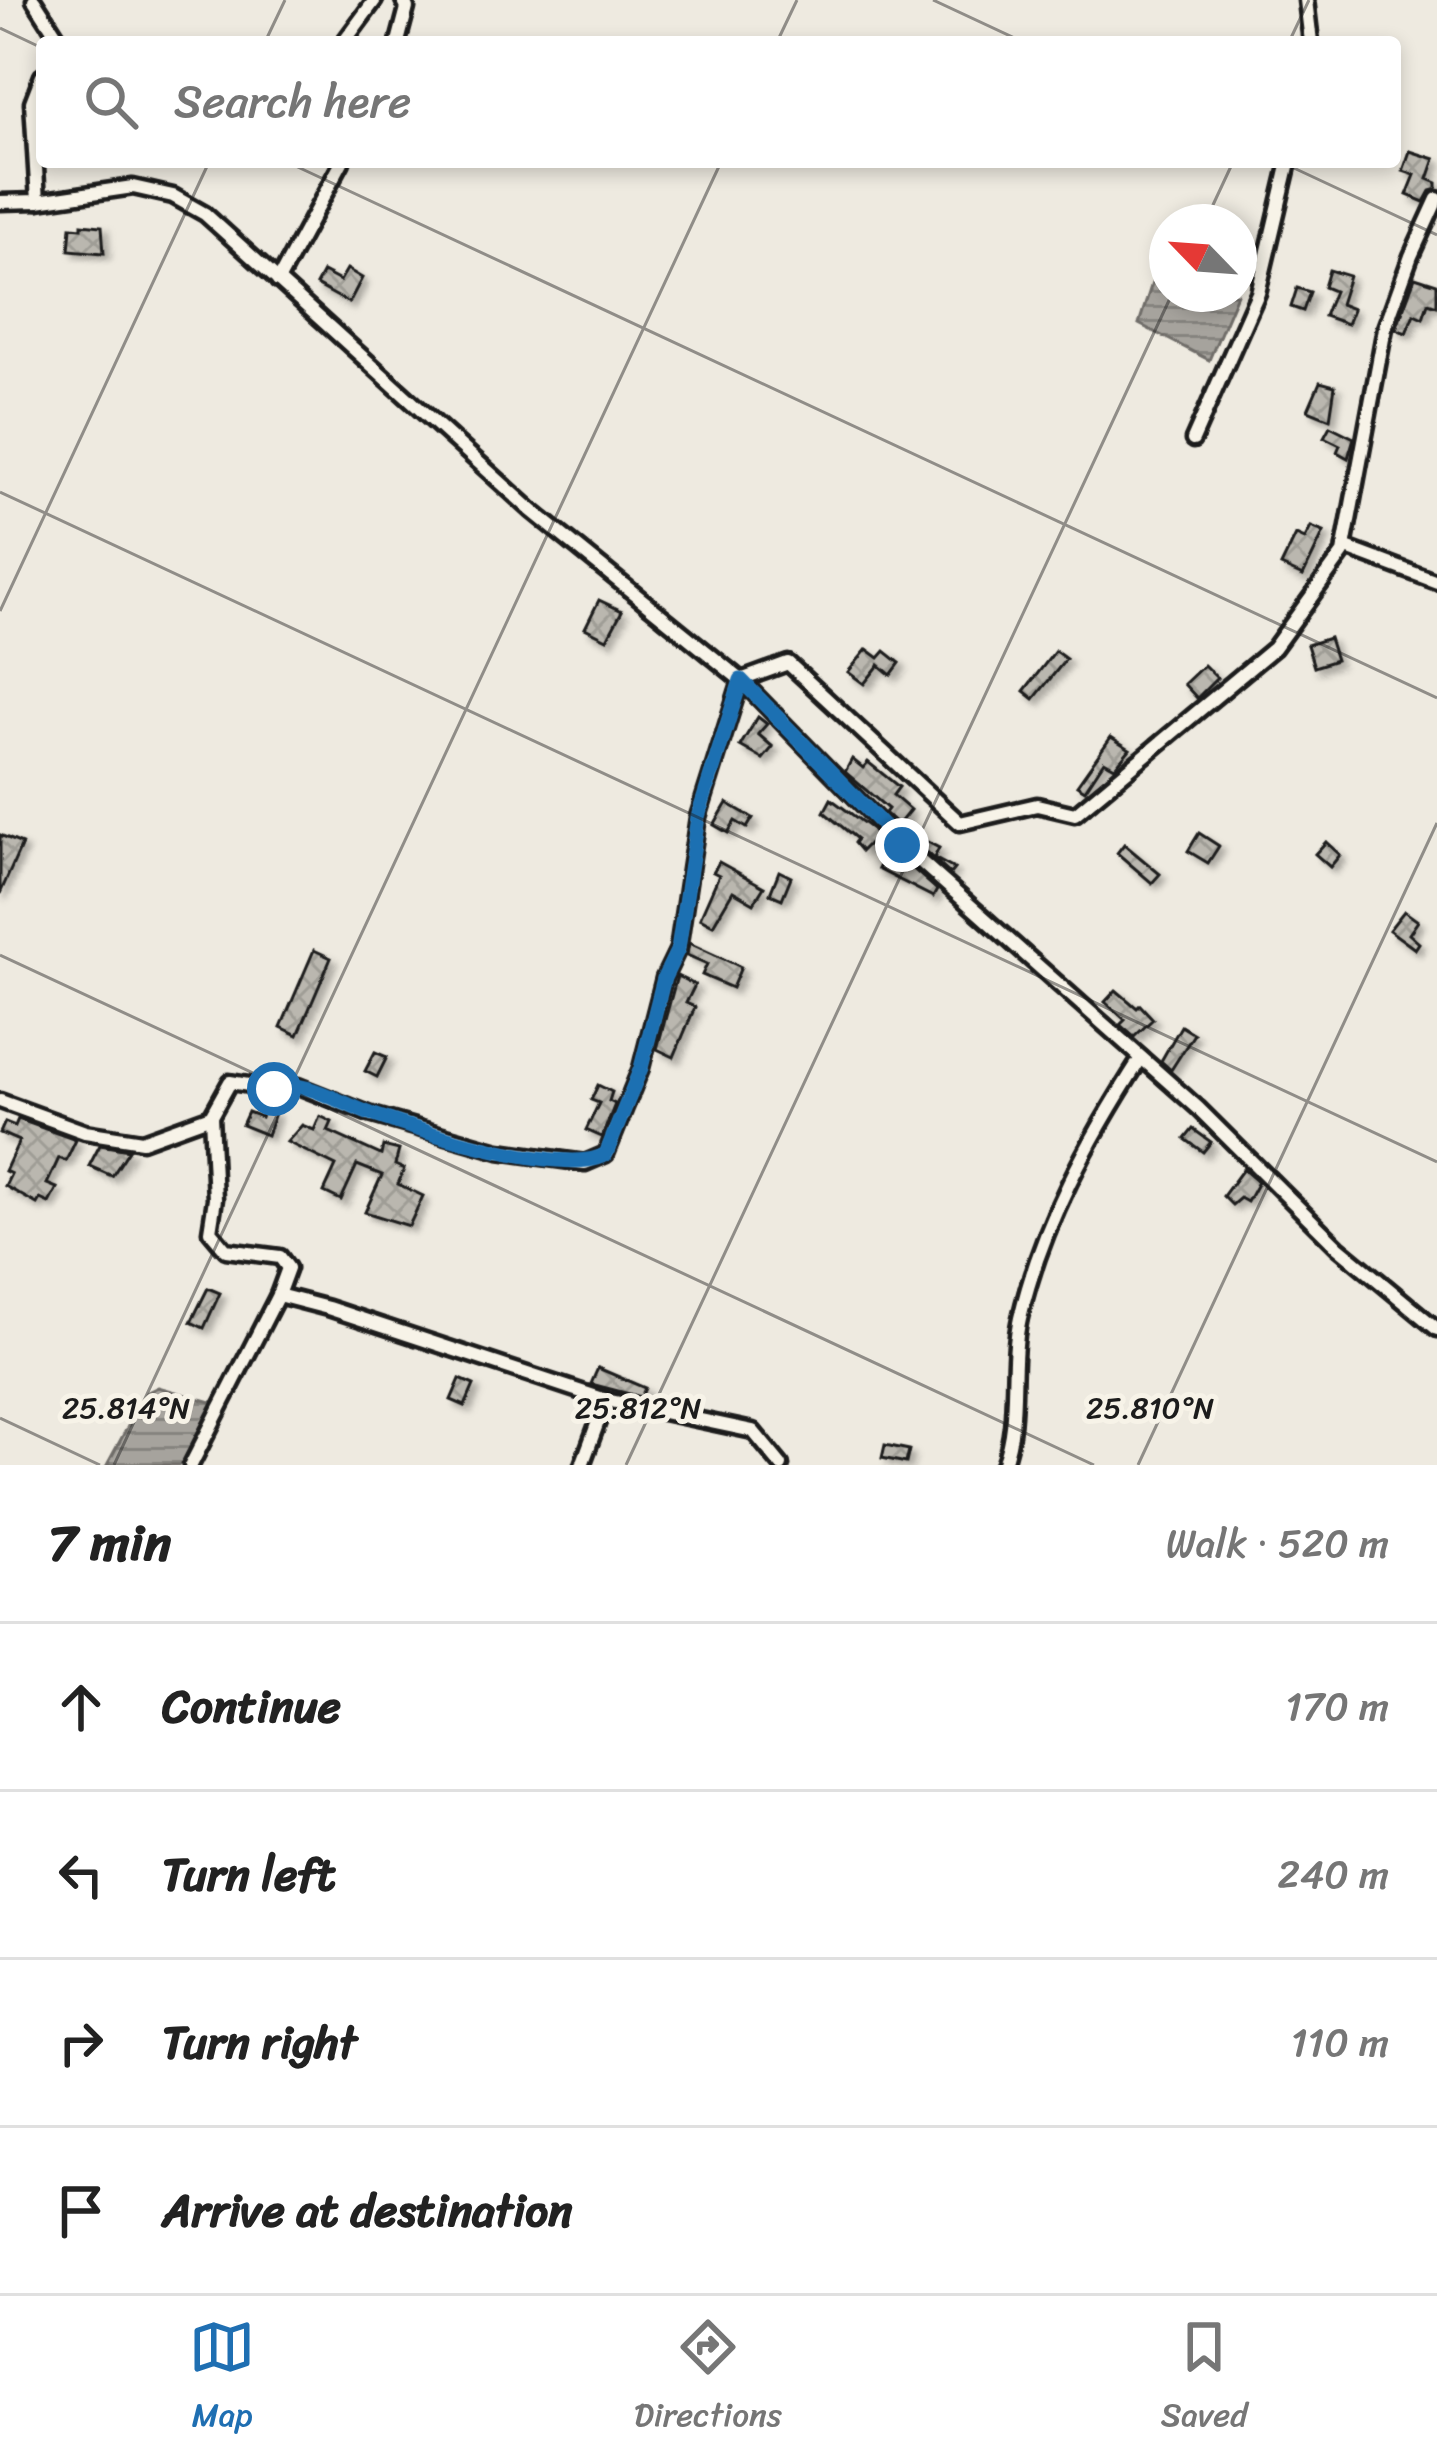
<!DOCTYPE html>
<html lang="en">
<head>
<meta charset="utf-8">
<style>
	body { margin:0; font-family:Sriracha,sans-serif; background:#f6f6f6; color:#222 }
	.compass { position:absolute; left:1149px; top:204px; width:108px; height:108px; border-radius:50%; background:#fff; box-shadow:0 6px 18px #0003; rotate:295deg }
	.stop { position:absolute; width:36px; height:36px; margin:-27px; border:9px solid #1f6fb2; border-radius:50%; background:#fff }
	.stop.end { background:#1f6fb2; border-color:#fff; box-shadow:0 3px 12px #0008 }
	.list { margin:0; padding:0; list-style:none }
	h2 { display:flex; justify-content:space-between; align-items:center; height:156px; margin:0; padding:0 48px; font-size:51px }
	h2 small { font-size:39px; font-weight:400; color:#767676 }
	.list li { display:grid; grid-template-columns:78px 1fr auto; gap:36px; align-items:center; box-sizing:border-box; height:168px; padding:0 48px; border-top:3px solid #e0e0e0 }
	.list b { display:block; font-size:45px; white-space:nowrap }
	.list em { font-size:39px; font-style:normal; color:#767676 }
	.icon { flex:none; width:66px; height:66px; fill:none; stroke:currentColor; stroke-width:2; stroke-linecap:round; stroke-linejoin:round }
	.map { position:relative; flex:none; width:1437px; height:1465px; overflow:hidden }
	.search { position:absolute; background:#fff; box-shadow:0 6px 18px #0003; left:36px; right:36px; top:36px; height:132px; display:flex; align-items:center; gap:30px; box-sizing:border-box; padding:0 42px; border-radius:12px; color:#767676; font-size:45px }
	.sheet { height:828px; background:#fff }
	nav { display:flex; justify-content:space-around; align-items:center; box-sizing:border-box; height:168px; border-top:3px solid #e0e0e0; background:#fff; font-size:33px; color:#767676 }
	nav a { display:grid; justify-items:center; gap:6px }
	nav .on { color:#1f6fb2 }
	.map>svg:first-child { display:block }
</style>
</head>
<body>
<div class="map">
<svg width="1437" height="1465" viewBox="0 0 1437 1465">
	<defs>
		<pattern id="water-rules" width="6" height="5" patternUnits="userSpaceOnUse" patternTransform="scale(3)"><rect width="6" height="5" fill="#a6a39d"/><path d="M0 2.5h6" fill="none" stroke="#86847f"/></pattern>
		<pattern id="building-cross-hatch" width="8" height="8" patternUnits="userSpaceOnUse" patternTransform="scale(3)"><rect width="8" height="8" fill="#bab7af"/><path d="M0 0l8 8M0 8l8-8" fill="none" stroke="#9f9d96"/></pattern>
		<filter id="shadow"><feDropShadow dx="5.5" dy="5.5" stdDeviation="3" flood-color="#0004"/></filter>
	</defs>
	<rect width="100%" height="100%" fill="#eeeae0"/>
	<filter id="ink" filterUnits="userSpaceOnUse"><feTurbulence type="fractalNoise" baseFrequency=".00833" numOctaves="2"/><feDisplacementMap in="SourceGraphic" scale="24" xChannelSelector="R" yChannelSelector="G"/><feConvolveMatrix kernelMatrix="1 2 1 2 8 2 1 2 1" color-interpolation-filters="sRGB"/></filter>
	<g filter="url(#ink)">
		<g fill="url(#water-rules)" stroke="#6f6d69" stroke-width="3">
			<polygon points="1165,242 1167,294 1237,294 1209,360 1139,324"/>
			<polygon points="158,1387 215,1403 186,1465 107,1465 146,1393"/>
		</g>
		<g fill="url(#building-cross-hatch)" stroke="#1c1c1c" stroke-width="3" filter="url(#shadow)">
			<polygon points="1410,151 1435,159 1428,179 1437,183 1437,189 1430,191 1424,202 1407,195 1415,175 1403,171"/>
			<polygon points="82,224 102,226 104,253 69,250 71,227 82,228"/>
			<polygon points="347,269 362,278 349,303 316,285 323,272 340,281"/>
			<polygon points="1329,270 1349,276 1340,304 1353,309 1347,324 1324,316 1334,291 1324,287"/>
			<polygon points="1415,277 1437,284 1437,306 1428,303 1423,318 1414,314 1406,333 1396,329"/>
			<polygon points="1297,288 1310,292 1303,311 1291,307"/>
			<polygon points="1320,382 1335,386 1330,419 1308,410"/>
			<polygon points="1330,426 1354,438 1348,458 1337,452 1340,445 1324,437"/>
			<polygon points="1311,527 1324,532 1303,576 1281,566 1296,535 1305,539"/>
			<polygon points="599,600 622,611 607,639 585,628"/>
			<polygon points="1329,638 1336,660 1314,667 1307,645"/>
			<polygon points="867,649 879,658 885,651 900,663 891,675 879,665 864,684 848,672"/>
			<polygon points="1055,651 1066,659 1034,699 1024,691"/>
			<polygon points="1204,665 1217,678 1197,698 1184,684"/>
			<polygon points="758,717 767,724 758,734 773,747 763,759 740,746"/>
			<polygon points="1111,737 1130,749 1115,767 1104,761 1085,790 1077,785"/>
			<polygon points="852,759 863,768 868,762 899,787 893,795 910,810 898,825 885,813 888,809 845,772"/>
			<polygon points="831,799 872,829 891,854 869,843 861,851 854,843 857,839 824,812"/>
			<polygon points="727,803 753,818 747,828 735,821 728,833 714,825"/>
			<polygon points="1199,833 1219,846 1208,863 1188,851"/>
			<polygon points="0,835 22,844 0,894"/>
			<polygon points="916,836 939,848 934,858 954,869 950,874 914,841"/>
			<polygon points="1326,842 1340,855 1330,867 1315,854"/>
			<polygon points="1124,844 1160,874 1152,883 1117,853"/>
			<polygon points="885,856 901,864 903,860 937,890 933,897 878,869"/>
			<polygon points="719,862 764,887 754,903 733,891 713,925 700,918 719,875 713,872"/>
			<polygon points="779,871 791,877 782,899 770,894"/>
			<polygon points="1404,911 1418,921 1409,934 1419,943 1415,949 1389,930"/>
			<polygon points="689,943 741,967 732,988 702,975 707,964 687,955"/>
			<polygon points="314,950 331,958 298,1035 281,1027"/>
			<polygon points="677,976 695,985 686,1003 695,1007 674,1057 657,1049"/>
			<polygon points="1116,990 1137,1008 1140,1005 1153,1019 1134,1037 1120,1025 1125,1020 1105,1002"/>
			<polygon points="1181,1026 1194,1034 1171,1070 1161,1061"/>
			<polygon points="375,1052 387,1057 377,1077 365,1071"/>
			<polygon points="598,1085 612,1092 609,1101 615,1104 602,1137 586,1130 599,1103 591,1100"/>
			<polygon points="264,1109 275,1113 267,1135 242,1125 248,1112 261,1117"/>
			<polygon points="320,1116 332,1122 328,1131 381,1155 383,1146 399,1150 395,1165 404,1169 398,1184 423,1196 409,1226 365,1212 382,1175 357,1165 341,1200 324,1192 336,1166 287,1142 302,1125 314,1130"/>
			<polygon points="18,1119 76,1140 66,1161 59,1158 47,1184 57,1188 49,1203 40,1199 37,1204 5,1186 11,1174 5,1171 19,1141 0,1133 5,1122 15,1126"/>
			<polygon points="1193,1129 1211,1142 1203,1152 1185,1139"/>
			<polygon points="100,1145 129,1150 112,1176 89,1166"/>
			<polygon points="1243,1169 1258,1182 1247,1202 1240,1198 1232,1205 1223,1196"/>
			<polygon points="208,1288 220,1293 204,1328 191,1322"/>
			<polygon points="598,1368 645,1388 641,1397 591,1384"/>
			<polygon points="460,1379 474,1385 465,1406 451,1400"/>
			<polygon points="885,1445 909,1450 906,1463 882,1458"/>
		</g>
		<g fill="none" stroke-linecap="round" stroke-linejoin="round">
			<defs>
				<g id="minor">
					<polyline points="34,0 61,42"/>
					<polyline points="1306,0 1311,42"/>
					<polyline points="344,42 375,0"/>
					<polyline points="398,42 407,8 403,0"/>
					<polyline points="38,201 32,102 42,76"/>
					<polyline points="0,202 38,201 133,187 173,196 205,214 531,510 741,680 902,845 1198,1108 1338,1247 1437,1329"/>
					<polyline points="278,281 342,162"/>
					<polyline points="1193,440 1258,293 1289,162"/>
					<polyline points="1344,547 1437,582"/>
					<polyline points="0,1101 85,1132 142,1141 211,1116 230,1082 274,1089 283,1085 298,1086 369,1114 499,1151 585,1163 606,1154 641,1068 664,978 678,949 698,817 741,680 788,663 960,823 1037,805 1075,814 1274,648 1343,553 1385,328 1411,256 1437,199"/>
					<polyline points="211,1116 215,1199 210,1231 226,1250 280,1257 288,1268 278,1295"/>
					<polyline points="191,1465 278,1295 328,1308 606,1400 753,1431 781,1465"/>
					<polyline points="582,1465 606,1400"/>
					<path d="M1003,1465C1021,1418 1009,1367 1020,1318C1042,1224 1089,1139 1141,1058"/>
				</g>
			</defs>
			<use href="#minor" stroke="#1c1c1c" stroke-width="21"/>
			<use href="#minor" stroke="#f7f3e8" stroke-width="12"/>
		</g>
	</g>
	<g fill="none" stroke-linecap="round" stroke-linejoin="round" filter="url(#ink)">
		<path stroke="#1f6fb2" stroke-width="15" d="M274,1089C302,1076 343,1105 371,1114C414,1129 570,1179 606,1154L641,1068L664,978L678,949L698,817L741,680L902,845"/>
	</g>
	<path fill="none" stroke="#1c1c1c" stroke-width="3" stroke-opacity="0.45" d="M933,0L1023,42M0,28L42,48M265,42L285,0M777,42L797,0M1289,42L1309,0M287,162L1437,698M1281,162L1437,235M1205,222L1233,162M0,492L1437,1162M0,611L209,162M0,955L1094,1465M0,1418L100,1465M114,1465L721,162M626,1465L1172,294M1138,1465L1437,823"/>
	<g font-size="30" text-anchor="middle" fill="#1c1c1c" stroke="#f7f3e8" stroke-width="10" stroke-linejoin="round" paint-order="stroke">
		<text x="126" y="1418">25.814°N</text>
		<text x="638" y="1418">25.812°N</text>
		<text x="1150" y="1418">25.810°N</text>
	</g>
</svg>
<svg class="compass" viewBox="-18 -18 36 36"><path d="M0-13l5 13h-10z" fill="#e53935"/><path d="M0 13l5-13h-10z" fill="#767676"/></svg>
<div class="stop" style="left:274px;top:1089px"></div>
<div class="stop end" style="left:902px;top:845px"></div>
<div class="search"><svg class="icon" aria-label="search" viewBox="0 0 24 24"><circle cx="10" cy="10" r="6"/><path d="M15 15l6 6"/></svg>Search here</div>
</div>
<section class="sheet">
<h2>7 min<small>Walk · 520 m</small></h2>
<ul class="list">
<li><svg class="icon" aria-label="ahead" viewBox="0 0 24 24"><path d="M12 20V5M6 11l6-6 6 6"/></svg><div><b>Continue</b></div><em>170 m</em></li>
<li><svg class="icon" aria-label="left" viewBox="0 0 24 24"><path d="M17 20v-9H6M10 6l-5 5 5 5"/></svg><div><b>Turn left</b></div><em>240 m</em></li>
<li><svg class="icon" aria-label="right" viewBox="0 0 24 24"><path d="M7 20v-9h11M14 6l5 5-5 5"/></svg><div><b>Turn right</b></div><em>110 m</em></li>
<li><svg class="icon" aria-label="arrive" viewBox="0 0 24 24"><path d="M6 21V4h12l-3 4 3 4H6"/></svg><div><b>Arrive at destination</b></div></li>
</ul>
</section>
<nav>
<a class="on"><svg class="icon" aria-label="map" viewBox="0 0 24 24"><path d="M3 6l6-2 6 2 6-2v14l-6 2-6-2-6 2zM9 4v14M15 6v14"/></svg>Map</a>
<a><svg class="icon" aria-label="directions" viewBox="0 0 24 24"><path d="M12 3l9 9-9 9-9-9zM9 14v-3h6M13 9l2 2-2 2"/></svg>Directions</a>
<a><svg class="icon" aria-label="saved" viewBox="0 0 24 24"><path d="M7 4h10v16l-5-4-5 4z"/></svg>Saved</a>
</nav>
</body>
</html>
